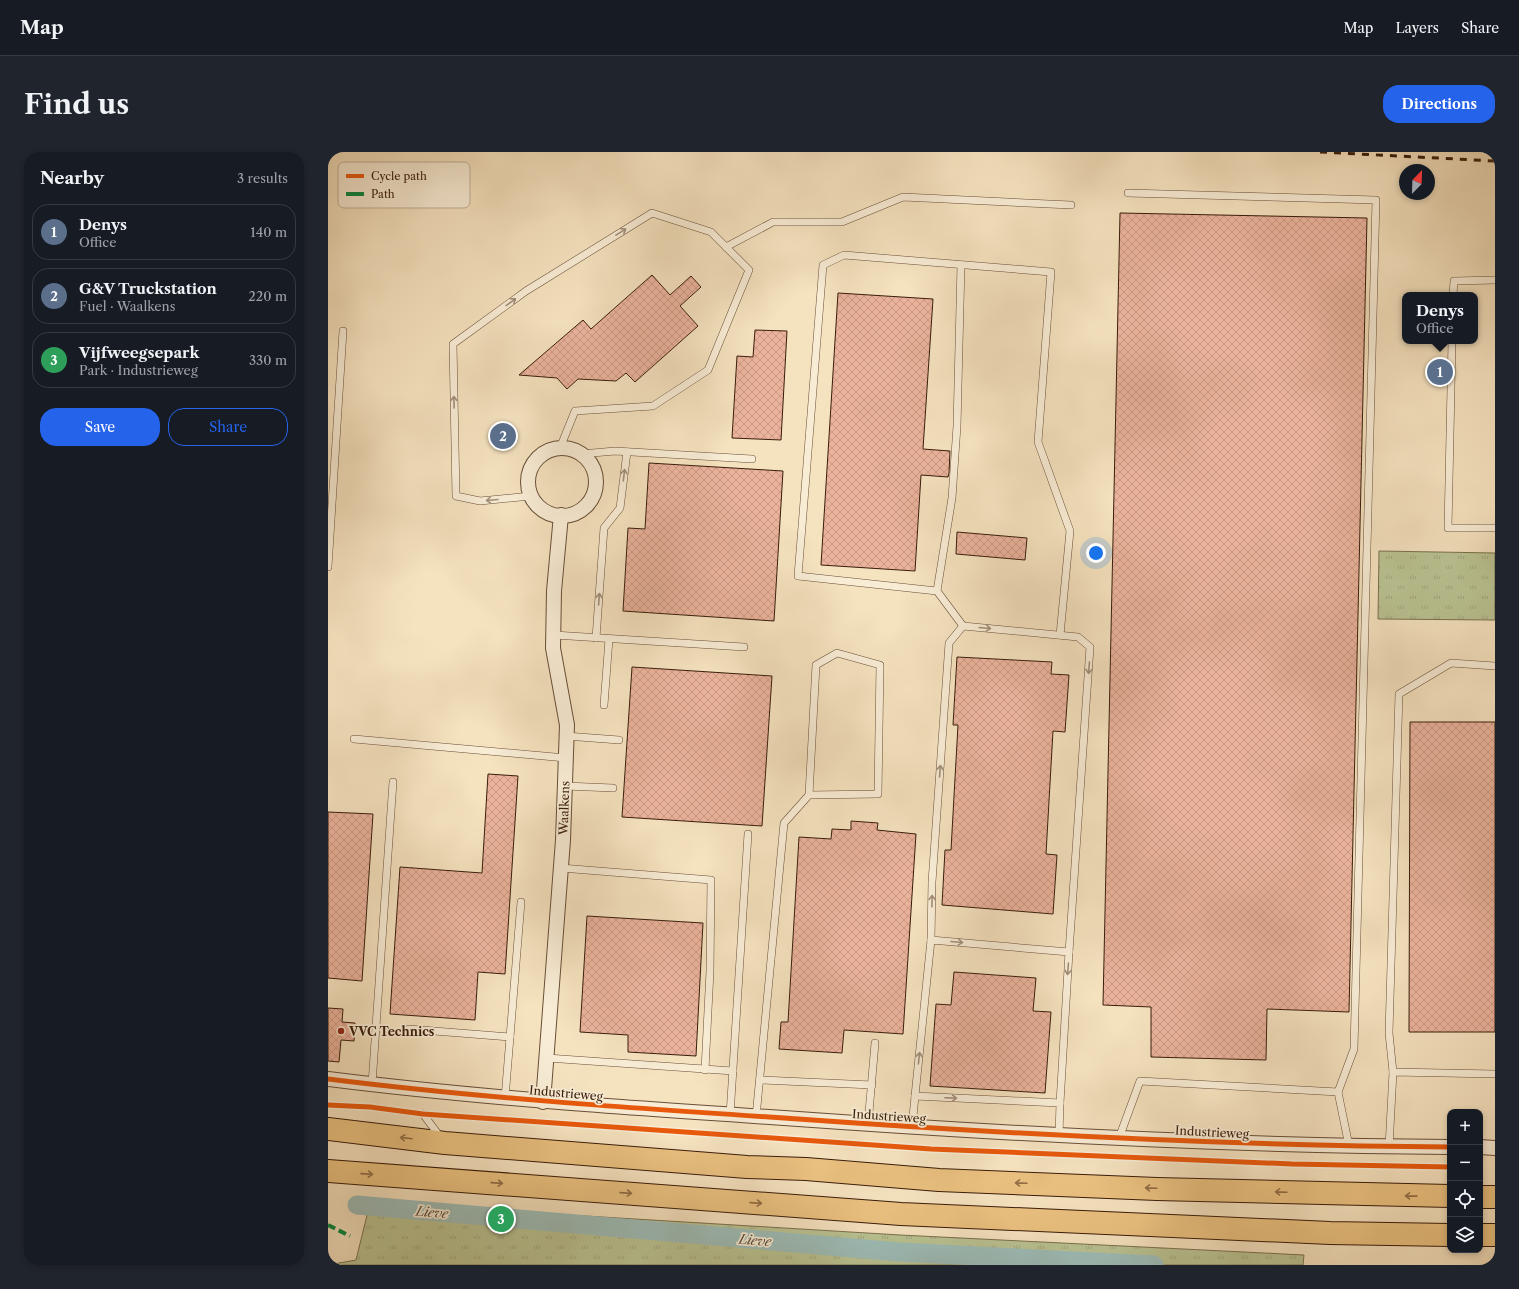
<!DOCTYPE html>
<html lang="en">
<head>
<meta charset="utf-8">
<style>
	body { margin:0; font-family:"Libre Caslon Text",serif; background:#20242c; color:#f1f3f6 }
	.controls { position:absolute; right:12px; bottom:12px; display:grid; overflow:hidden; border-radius:8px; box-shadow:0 2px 6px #0003 }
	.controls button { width:36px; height:36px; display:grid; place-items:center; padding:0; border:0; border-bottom:1px solid #363941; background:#171b24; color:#f1f3f6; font:20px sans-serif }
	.compass { position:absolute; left:1071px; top:12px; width:36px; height:36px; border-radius:50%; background:#171b24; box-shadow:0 2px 6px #0003; rotate:23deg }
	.you { position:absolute; left:768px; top:401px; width:14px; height:14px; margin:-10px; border:3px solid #fff; border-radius:50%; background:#1a73e8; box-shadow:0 0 0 6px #1a73e833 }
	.badge { display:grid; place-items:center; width:26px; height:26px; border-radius:50%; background:#2563eb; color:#fff; font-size:13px; font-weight:700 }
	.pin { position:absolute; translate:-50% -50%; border:2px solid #fff; box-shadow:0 1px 4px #0006 }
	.popup { position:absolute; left:1074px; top:140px; width:76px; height:52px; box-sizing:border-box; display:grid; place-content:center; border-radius:8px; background:#171b24; filter:drop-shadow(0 1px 3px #0005); font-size:13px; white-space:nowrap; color:#9ea1a6 }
	.popup b { font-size:15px; color:#f1f3f6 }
	.popup::after { content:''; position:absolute; left:50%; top:100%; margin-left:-8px; border:8px solid transparent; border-top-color:#171b24 }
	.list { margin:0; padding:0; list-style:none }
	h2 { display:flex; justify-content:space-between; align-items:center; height:52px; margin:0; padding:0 16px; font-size:17px }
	h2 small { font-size:13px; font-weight:400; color:#9ea1a6 }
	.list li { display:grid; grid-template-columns:26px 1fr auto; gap:12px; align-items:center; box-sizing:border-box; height:56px; margin:0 8px 8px; padding:0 8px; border:1px solid #363941; border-radius:16px }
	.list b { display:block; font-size:15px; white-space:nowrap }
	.list p { margin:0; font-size:13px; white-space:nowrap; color:#9ea1a6 }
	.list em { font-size:13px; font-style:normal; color:#9ea1a6 }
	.actions { display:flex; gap:8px; padding:12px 16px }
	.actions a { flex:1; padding:9px 0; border:1px solid #2563eb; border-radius:16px; text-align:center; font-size:14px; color:#2563eb }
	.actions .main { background:#2563eb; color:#fff }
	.icon { flex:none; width:22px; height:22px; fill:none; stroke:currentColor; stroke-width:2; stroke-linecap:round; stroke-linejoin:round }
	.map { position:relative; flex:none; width:1167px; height:1113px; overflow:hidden; border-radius:16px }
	header { display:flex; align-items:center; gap:24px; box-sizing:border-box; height:56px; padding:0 20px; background:#171b24; border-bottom:1px solid #363941 }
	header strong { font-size:19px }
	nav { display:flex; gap:22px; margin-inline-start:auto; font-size:14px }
	.intro { display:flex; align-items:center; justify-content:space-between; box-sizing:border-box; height:96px; padding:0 24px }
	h1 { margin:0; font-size:28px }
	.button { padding:10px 18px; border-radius:16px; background:#2563eb; color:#fff; font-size:14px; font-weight:700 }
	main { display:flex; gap:24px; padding:0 24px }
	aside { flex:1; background:#171b24; border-radius:16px; box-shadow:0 2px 6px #0003 }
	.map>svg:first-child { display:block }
</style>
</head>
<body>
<header>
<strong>Map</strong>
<nav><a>Map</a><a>Layers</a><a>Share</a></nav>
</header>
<div class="intro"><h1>Find us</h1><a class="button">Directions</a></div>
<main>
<aside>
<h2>Nearby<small>3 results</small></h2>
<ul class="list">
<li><span class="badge" style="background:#5c6f8a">1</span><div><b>Denys</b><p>Office</p></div><em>140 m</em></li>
<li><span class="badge" style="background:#5c6f8a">2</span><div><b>G&amp;V Truckstation</b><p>Fuel · Waalkens</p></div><em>220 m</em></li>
<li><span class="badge" style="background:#2e9e5b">3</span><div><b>Vijfweegsepark</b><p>Park · Industrieweg</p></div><em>330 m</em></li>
</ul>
<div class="actions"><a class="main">Save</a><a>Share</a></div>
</aside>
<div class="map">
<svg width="1167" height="1113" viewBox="0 0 1167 1113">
	<defs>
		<pattern id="grass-tufts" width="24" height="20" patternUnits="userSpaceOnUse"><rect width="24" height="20" fill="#bac393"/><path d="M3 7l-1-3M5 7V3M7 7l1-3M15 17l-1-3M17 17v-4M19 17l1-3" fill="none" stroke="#a1a77d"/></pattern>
		<pattern id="building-cross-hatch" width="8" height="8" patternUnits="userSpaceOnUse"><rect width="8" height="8" fill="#ebb39c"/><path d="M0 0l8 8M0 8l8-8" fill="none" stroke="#ca9985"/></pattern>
	</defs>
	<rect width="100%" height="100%" fill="#f5e2bf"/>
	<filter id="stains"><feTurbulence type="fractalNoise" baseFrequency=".005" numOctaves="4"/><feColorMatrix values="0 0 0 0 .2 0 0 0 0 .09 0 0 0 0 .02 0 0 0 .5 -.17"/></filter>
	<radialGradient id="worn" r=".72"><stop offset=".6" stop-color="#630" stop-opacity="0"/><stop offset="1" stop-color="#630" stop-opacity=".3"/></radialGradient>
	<g fill="url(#grass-tufts)" stroke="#7a704e">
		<polygon points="1051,399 1167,401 1167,468 1050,467"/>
		<polygon points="42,1051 572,1083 976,1103 975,1113 0,1113 28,1108"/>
	</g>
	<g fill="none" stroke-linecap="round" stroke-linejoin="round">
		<polyline stroke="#9dbdb8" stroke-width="19" points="29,1053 571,1100 826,1113"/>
	</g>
	<g fill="url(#building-cross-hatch)" stroke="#391c0a">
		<polygon points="792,61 1039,66 1021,860 939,857 938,908 823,905 823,855 775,853"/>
		<polygon points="324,123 342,143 363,124 373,135 352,154 370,174 307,230 298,221 288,229 250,227 239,237 229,226 191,223 255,168 263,177"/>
		<polygon points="510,141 605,147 595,297 622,299 621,321 620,325 593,323 587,419 493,413"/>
		<polygon points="427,178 459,179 453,288 404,286 409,204 425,205"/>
		<polygon points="321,311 455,319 446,469 295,459 300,376 317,377"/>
		<polygon points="629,380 699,386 697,408 628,402"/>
		<polygon points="629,505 724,510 723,522 741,523 737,580 725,579 718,702 729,703 725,762 614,753 617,698 623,698 630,573 625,573"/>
		<polygon points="304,515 444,524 434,674 294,665"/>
		<polygon points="1082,570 1167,570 1167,880 1081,880"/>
		<polygon points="160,622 190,624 177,822 150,820 147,868 62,862 72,715 154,721"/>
		<polygon points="0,660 45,662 34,829 0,826"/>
		<polygon points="523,669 550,671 549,678 588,682 575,882 516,878 514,901 451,897 453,870 460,870 471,685 503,687 504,677 523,678"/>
		<polygon points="259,764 375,771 368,904 300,900 300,883 252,880"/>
		<polygon points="626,820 708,826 705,859 723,860 717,941 602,934 608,852 623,853"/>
		<polygon points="0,856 15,857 14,870 27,871 26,889 13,888 11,910 0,909"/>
	</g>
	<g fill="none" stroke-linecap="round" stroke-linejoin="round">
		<defs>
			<g id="lane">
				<polyline points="800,41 1048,48 1026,897 1010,940"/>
				<polyline points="398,95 445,70 514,70 575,45 743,53"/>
				<polyline points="1125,143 1126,129 1167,128"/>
				<polyline points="1124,189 1120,376 1167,376"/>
				<polyline points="253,302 287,299 424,307"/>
				<polyline points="203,344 152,349 128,344 125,192 198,139 324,61 383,80 421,118 380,218 325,254 247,259 232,296"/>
				<polyline points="0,415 15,179"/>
				<polyline points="609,439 624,346 629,274 633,113"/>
				<polyline points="635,474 609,439 470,424 495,113 516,103 723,120 710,290 742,379 732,483"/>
				<polyline points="226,483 416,495"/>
				<polyline points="268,486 276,376 292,356 299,300"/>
				<polyline points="276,553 281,487"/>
				<polyline points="238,584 291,588"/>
				<polyline points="26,587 238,606"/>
				<polyline points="237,634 285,636"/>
				<polyline points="233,716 383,728 382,819 377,918"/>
				<polyline points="603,788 604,730 621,491 635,474 750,485 762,495 741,800"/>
				<polyline points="81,877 182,885 177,946"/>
				<polyline points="182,885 193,750"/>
				<polyline points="219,906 405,919"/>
				<polyline points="1065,920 1061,881 1071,542 1123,511 1167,514"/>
				<polyline points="432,928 544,933"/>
				<polyline points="44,932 65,630"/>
				<polyline points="587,944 603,788 741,800 732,951"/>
				<polyline points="95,962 113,986"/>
				<polyline points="402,963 420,682"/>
				<polyline points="428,965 456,671 481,643 550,642 552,513 509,501 488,513 481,643"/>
				<polyline points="540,972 547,891"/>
				<polyline points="584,975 587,944 732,951 731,983"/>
				<polyline points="791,986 812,929 1010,940 1021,994"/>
				<polyline points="1061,995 1065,920 1167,922"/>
			</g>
			<g id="street">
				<circle cx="234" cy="330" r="34"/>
				<path d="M0,927C152,946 304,956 456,966C678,982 900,994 1122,995"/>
				<polyline points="215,950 235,688 239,573 225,496 226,439 233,363"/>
				<polyline points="1152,995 1167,996"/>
			</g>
			<g id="highway">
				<polyline points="0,977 117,991 419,1015 478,1017 611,1028 829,1037 1122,1044"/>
				<polyline points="0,1019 573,1062 1002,1081 1122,1083"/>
				<polyline points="1152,1045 1167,1045"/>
				<polyline points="1152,1083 1167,1083"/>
			</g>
		</defs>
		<use href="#lane" stroke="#684e37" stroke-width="8"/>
		<use href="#street" stroke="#684e37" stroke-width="16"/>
		<use href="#highway" stroke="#391c0a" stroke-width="24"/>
		<use href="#lane" stroke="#f8ecd5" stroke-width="7"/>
		<use href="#street" stroke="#f8ecd5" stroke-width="14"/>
		<use href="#highway" stroke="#eac180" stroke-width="22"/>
		<polyline stroke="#391c0a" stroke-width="3" stroke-dasharray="7 7" stroke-linecap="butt" points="992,0 1167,9"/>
		<polyline stroke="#00873e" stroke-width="4" stroke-dasharray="8 4" stroke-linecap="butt" points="0,1073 22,1084"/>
		<defs>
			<g id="cycleway">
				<path d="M0,927C152,946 304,956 456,966C678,982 900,994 1122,995"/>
				<polyline points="0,953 42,955 95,962 603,997 964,1012 1122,1015"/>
			</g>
		</defs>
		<use href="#cycleway" stroke="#f8ecd5" stroke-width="8"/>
		<use href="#cycleway" stroke="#e8590c" stroke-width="5"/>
	</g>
	<defs><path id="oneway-shaft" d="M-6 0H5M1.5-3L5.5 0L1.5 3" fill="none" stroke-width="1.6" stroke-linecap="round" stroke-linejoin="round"/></defs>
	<g stroke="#a28e7a">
		<use href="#oneway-shaft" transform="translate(293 80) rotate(-32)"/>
		<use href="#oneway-shaft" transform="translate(183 150) rotate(-36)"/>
		<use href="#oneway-shaft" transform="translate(126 250) rotate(-91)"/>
		<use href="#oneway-shaft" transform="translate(296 323) rotate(-83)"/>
		<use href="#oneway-shaft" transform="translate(164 348) rotate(175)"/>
		<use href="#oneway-shaft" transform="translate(271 447) rotate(-86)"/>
		<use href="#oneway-shaft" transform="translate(657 476) rotate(5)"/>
		<use href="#oneway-shaft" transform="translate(761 516) rotate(94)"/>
		<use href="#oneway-shaft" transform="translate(612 619) rotate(-86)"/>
		<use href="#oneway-shaft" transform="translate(604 749) rotate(-89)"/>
		<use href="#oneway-shaft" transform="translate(629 790) rotate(5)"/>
		<use href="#oneway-shaft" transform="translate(740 817) rotate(94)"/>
		<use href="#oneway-shaft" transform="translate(591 906) rotate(-84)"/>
		<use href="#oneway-shaft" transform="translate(623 946) rotate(2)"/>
	</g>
	<g stroke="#926e45">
		<use href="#oneway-shaft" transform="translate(78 986) rotate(-173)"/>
		<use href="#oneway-shaft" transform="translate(39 1022) rotate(4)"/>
		<use href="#oneway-shaft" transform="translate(169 1031) rotate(4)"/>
		<use href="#oneway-shaft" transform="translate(693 1031) rotate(-178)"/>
		<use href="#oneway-shaft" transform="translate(823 1036) rotate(-178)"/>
		<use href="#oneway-shaft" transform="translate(953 1040) rotate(-178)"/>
		<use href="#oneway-shaft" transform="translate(298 1041) rotate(4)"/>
		<use href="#oneway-shaft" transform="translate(1083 1044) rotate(-179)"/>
		<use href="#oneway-shaft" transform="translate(428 1051) rotate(4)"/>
	</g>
	<circle fill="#8f2418" stroke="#f8ecd5" stroke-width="1.5" cx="13" cy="879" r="4"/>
	<g text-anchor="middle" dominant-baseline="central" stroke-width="3.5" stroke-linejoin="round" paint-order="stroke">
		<g font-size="12" fill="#391c0a" stroke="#f8ecd5">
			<text transform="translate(236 656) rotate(-88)">Waalkens</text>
			<text transform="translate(238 941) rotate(5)">Industrieweg</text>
			<text transform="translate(561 964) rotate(4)">Industrieweg</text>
			<text transform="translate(884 980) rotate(3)">Industrieweg</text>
		</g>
		<g font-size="12" font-weight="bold" fill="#391c0a" stroke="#f8ecd5" text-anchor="start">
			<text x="21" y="879">VVC Technics</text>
		</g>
		<g font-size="13" font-style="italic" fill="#574c3e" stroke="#f8ecd5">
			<text transform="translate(104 1060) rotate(5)">Lieve</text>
			<text transform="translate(427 1088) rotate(5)">Lieve</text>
		</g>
	</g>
	<rect x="10" y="10" width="132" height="46" rx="6" fill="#f8ecd5" stroke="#bfae98" stroke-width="1"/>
	<rect x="18" y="22" width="18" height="4" fill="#e8590c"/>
	<rect x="18" y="40" width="18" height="4" fill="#00873e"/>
	<g font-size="11" fill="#391c0a">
		<text x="43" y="28">Cycle path</text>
		<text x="43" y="46">Path</text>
	</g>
	<rect width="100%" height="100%" filter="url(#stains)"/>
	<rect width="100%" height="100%" fill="url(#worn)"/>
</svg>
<div class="controls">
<button>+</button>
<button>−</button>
<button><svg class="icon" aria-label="locate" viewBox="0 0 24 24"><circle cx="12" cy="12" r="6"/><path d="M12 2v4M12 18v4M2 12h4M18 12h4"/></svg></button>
<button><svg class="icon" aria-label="layers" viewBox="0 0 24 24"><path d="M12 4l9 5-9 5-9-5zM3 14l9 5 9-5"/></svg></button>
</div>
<svg class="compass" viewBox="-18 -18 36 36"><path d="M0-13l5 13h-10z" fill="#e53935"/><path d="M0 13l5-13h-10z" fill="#9ea1a6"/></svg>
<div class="you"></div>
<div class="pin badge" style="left:1112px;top:220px;background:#5c6f8a">1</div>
<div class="popup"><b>Denys</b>Office</div>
<div class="pin badge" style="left:175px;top:284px;background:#5c6f8a">2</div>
<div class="pin badge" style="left:173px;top:1067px;background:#2e9e5b">3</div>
</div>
</main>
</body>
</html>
